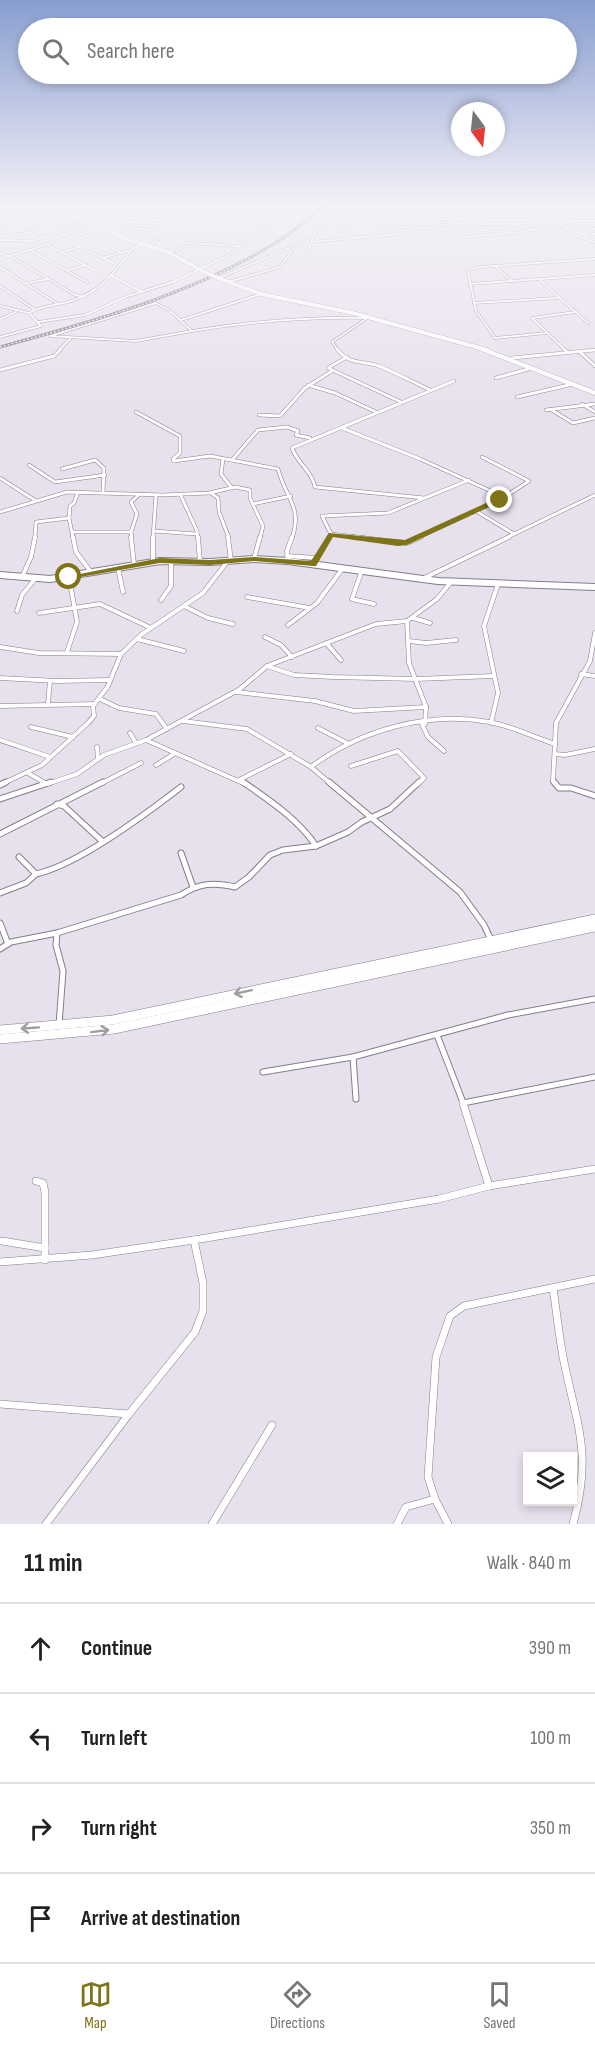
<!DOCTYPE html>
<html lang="en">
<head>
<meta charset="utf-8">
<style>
	body { margin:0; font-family:"Sofia Sans Condensed",sans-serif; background:#f6f6f6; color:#222 }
	.controls { position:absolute; right:18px; bottom:18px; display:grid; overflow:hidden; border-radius:0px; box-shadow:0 3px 9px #0003 }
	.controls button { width:54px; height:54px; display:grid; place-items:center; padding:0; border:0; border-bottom:2px solid #e0e0e0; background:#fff; color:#222; font:30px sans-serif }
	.compass { position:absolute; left:451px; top:102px; width:54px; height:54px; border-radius:50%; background:#fff; box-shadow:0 3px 9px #0003; rotate:165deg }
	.stop { position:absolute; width:18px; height:18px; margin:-14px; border:4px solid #7e7417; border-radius:50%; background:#fff }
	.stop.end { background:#7e7417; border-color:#fff; box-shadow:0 2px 6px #0008 }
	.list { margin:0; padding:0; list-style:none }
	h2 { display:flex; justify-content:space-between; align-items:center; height:78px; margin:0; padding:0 24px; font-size:26px }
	h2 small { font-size:20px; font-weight:400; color:#767676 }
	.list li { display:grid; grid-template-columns:39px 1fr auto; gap:18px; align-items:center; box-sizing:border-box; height:90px; padding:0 24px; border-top:2px solid #e0e0e0 }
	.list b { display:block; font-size:22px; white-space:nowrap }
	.list em { font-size:20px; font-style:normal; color:#767676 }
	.icon { flex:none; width:33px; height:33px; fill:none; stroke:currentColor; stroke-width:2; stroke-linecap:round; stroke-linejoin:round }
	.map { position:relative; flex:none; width:595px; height:1524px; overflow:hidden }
	.search { position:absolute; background:#fff; box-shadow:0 3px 9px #0003; left:18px; right:18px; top:18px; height:66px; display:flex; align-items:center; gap:15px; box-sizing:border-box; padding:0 21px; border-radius:33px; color:#767676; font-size:22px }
	.sheet { height:438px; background:#fff }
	nav { display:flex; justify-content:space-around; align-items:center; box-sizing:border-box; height:84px; border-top:2px solid #e0e0e0; background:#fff; font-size:16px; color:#767676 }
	nav a { display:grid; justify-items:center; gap:3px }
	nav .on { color:#7e7417 }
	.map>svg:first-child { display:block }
</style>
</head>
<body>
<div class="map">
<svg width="595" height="1524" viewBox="0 0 595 1524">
	<rect width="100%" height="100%" fill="#e7e0ed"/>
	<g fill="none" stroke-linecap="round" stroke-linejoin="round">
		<defs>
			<g id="street-far4">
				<polyline points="89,206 110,212"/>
				<polyline points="522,206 522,213 527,220 595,242"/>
				<polyline points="526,206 526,213 530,219"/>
				<polygon points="551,207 562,221 553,220 543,213 543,209"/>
				<polyline points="136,209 173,211"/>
				<polyline points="48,210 63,206"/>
				<polyline points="111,210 132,212"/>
				<polyline points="3,213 32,226 42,237"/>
				<polyline points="0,215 26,206"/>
				<polyline points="129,215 167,217"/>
				<polyline points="393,217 382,216 381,213 438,214"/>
				<polyline points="441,219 527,220"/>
				<polyline points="101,220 158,224 177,208"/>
				<polyline points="330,220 342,224 354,239"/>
				<polyline points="562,221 595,221"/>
				<polyline points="562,221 574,228 595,229"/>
				<polyline points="456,224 516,224 539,232"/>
				<polyline points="0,225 6,217"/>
				<polyline points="442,225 456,224 461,236 465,237 522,232 545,226"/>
				<polyline points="381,226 443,229"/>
				<polyline points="125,228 151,230 155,229 155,224"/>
				<polyline points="443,228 447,239"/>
				<polyline points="423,229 424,221 441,220"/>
				<polyline points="480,230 507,232"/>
				<polyline points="410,232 415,241"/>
				<polyline points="82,234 120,252"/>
				<polyline points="591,234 595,234"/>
				<polyline points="0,236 37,232"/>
				<polyline points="64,239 113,263"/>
				<polyline points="0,240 32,241 88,222"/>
				<polyline points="311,242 410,233"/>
				<polyline points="48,245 100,273"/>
				<polyline points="149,246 159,239"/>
				<polyline points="30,250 87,282"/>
				<polyline points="167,251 178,250 187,243 239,246"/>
				<polyline points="62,252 80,247"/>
				<path d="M309,253C310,232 329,217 345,206"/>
				<polyline points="0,254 10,256 75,295 85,297"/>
				<polyline points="102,258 131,250 142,244"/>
				<polyline points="0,259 90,231 117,206"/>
				<polyline points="495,266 512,281"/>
				<polyline points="0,267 58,304"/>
				<polyline points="68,270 86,265"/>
				<polyline points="110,275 142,292"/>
				<polyline points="219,278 287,249"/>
				<polyline points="540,280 588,323"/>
				<polyline points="228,282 280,267 291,252 287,249 315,233"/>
				<polyline points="27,283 49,279"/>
				<polyline points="470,284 595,275"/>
				<polyline points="0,286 34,309"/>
				<polygon points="156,303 170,311 192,331 136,341 50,336"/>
				<polyline points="474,303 558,298"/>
				<polyline points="0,306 29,313 41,326 0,337"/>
				<path d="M29,313C43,304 59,306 74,300C103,290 115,271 133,248"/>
				<polyline points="0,319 16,312"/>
				<polyline points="181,320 261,294"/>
				<polyline points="38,322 85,315 128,296 173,282 229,255 294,206"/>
				<path d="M192,331C252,321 310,317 371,318"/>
				<polyline points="547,333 495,338 476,311 468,272 470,269 480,267 595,259"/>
				<polyline points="59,350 70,339"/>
				<polyline points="338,350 332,342 366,319"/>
				<polyline points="565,350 532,318 575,312"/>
				<polyline points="592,350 595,350"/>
			</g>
			<g id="street-far3">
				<path d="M337,349C350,366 363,360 379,366C396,373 413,382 430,390"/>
				<polyline points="564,349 568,353"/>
				<polyline points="580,352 595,366"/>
				<polyline points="347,357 328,368 401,402"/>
				<polyline points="512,358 595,350"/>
				<polyline points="0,370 54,356 61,349"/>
				<polyline points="496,378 532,368"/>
				<polyline points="308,385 335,393 376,412"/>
				<polyline points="517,397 573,384"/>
				<polyline points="582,404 595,412"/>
				<polyline points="550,409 573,423 595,418"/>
				<polyline points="546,410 595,404"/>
				<polyline points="136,412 180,436 180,453 173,459 174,461"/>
				<polyline points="259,415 280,416 305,388 332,371"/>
				<polyline points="342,428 420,459 504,497"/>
				<polyline points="223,459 221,474 231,487"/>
				<polyline points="232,460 258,430 287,427 298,431 296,435 310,438"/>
				<path d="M174,461L210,456L278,469C285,497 303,507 292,538"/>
				<polyline points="29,465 55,482 105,475"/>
				<polyline points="62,469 95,460 104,468 103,493"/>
				<polyline points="0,478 36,501"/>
				<polyline points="211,493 218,498 219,512 229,538"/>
				<polyline points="180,494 197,531 198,538"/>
				<path d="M424,498L315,487C312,471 297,463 292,448L454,381"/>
				<polyline points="253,504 291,496"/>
				<polyline points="476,511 514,534"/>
				<polyline points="0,512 67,492 162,495 209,493 235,487 250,490 250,498 263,526 260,538"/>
				<polyline points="322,516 388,513 469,480"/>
				<polyline points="322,516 331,534"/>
				<polyline points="153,531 197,534"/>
				<polyline points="73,532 131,532"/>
				<polyline points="331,534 366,538"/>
				<polyline points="35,538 36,522 69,518"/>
				<polyline points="73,538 69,518 70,506 74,503 78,492"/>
				<polyline points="132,538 131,532 137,514 131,502 140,494"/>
				<polyline points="153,538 156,495"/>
				<polyline points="329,538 331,534"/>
				<polyline points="417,538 500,500 529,481 482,457"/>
				<polyline points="506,538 595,495"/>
			</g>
			<g id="street-far2">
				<polyline points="73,537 76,552 91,572"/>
				<polyline points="131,537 134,564"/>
				<polyline points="153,537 153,562"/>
				<polyline points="198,537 200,562"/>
				<polyline points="228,537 231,561"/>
				<polyline points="353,537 407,543 421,537"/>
				<polyline points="287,556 316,558"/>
				<polyline points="254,559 260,537"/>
				<polyline points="288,561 287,551 292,537"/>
				<polyline points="313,564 329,537"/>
				<polyline points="118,568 123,592"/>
				<polyline points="362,570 352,599 374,604"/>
				<polyline points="22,577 31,557 35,537"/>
				<polyline points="422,579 509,537"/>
				<polyline points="247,597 310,608"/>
				<polyline points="161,600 171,586 171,561"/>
				<polyline points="184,606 208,618 233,624"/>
				<polyline points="17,611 22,595 35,579"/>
				<polyline points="39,613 100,604 151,628"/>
				<polyline points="413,618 430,623"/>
				<polyline points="407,621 409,663 426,707 425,724"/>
				<polyline points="288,625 317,603 343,568"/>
				<polyline points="265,637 281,645 292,657"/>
				<polyline points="137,639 184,651"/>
				<polyline points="409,641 426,643 456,640"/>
				<polyline points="327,644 341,660"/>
				<polyline points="0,647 39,653 121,654"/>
				<polyline points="67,652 77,622 69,577"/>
				<polyline points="267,666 294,675 333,677 416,679 493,676"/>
				<polyline points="581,674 595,676"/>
				<polyline points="0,678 57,681 110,680"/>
				<polyline points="236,692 315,701 354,711 426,707"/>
				<polyline points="100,699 119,708 156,714 167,729"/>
				<polyline points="48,703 50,681"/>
				<polyline points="0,706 95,704"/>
				<polyline points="183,721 247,729 311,767 331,784"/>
				<polyline points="491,723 498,693 484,626 498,584"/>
				<polyline points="422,724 428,737 444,751"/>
				<polyline points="31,727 73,737"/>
				<polyline points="318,728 347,743"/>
				<polyline points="130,733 136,743"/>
				<polyline points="0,740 50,757"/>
				<polyline points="146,740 245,784"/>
				<polyline points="97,747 98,759"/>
				<polyline points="555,754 565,755 595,749"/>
				<polyline points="156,765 174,754"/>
				<polyline points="351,766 398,751 424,778 418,784"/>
				<path d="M311,767C360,730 428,711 489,722C512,726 533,737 555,744"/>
				<polyline points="28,773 45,783"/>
				<polyline points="239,780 291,754"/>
				<polyline points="2,784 42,765 88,723 94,716 93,706 108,686 121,654 142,634 203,593 227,562"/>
				<polyline points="47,784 77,774 104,755 146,740 240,689 267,666 376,624 407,621 437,599 451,582"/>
				<polyline points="100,784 141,763"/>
				<polyline points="555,784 553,781 556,723 590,661 595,633"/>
			</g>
			<g id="street-far1">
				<path d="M243,782C269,800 298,819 316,846"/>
				<polyline points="329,782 460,892 484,925 491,940"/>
				<polyline points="554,782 559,788 571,788 595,796"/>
				<polyline points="0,785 6,782"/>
				<polyline points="0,799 51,782"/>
				<polyline points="57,804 64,806 102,841"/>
				<polyline points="0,834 103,782"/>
				<polyline points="181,853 193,887"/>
				<path d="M19,857L36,874C78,865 146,814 181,787"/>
				<polyline points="0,893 26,883 36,874"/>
				<polyline points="0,923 8,944"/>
				<polyline points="57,933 56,945 63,971 59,1025"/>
				<path d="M0,949L11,942L57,933L181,895C199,883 214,882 235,887L249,877L270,855L283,850L316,846L348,832L362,822L390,809L419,782"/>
				<polyline points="437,1035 464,1105"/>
				<polyline points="353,1057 356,1099"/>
				<polyline points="263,1072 353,1057 508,1015 595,999"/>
				<polyline points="463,1103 595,1077"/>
			</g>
			<g id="street">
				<polyline points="463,1103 489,1186"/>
				<polyline points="36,1181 43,1183 45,1192 45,1260"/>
				<polyline points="2,1241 45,1248"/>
				<polyline points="0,1262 92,1255 194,1240 439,1199 489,1186 595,1169"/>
				<path d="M553,1289C557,1313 559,1338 564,1362C578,1428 592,1455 573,1524"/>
				<polyline points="0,1404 129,1414"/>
				<polyline points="46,1524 129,1414 195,1332 203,1311 203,1283 194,1240"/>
				<polyline points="212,1524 272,1425"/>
				<polyline points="397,1524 406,1507 435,1499"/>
				<polyline points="448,1524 435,1499 428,1477 436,1357 450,1316 464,1306 595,1279"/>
			</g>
			<g id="secondary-far2">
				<polyline points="35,206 90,223 127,239 170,253 204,272"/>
				<polyline points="218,278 261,294 353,313 487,350"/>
			</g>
			<polyline id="secondary-far1" points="482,349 595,393"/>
			<polyline id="secondary" points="0,575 50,579 160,561 210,562 254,559 288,561 438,581 595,587"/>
			<g id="primary">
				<polyline points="0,1030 113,1020 595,919"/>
				<polyline points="0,1039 114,1029 595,927"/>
			</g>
		</defs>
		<use href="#street-far4" stroke="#847d8a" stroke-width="3"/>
		<use href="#street-far3" stroke="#847d8a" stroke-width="4"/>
		<use href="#street-far2" stroke="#847d8a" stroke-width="5"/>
		<use href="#street-far1" stroke="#847d8a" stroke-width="7"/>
		<use href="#street" stroke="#847d8a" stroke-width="8"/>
		<use href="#secondary-far2" stroke="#847d8a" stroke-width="4.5"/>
		<use href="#secondary-far1" stroke="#847d8a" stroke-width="5"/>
		<use href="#secondary" stroke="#847d8a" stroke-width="8"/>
		<use href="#primary" stroke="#847d8a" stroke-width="10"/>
		<use href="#street-far4" stroke="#fff" stroke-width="2"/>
		<use href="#street-far3" stroke="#fff" stroke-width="3"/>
		<use href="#street-far2" stroke="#fff" stroke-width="4"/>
		<use href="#street-far1" stroke="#fff" stroke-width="5"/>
		<use href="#street" stroke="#fff" stroke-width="7"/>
		<use href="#secondary-far2" stroke="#fff" stroke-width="4"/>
		<use href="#secondary-far1" stroke="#fff" stroke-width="4.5"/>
		<use href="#secondary" stroke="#fff" stroke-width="6"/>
		<use href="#primary" stroke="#fff" stroke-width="9"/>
		<defs>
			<path id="rail" d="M0,347C95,321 192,294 277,242C294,232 309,218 324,206"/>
		</defs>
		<use href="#rail" stroke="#78737c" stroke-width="3"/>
		<use href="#rail" stroke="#e7e0ed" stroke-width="1.5" stroke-dasharray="2" stroke-linecap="butt"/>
		<defs>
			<polyline id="secondary-bridge" points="204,272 218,278"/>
		</defs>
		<use href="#secondary-bridge" stroke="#847d8a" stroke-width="4.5" stroke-linecap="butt"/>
		<use href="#secondary-bridge" stroke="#fff" stroke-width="4"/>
	</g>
	<defs><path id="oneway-shaft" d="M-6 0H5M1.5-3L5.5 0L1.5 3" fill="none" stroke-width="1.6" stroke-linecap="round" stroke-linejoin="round" transform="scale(1.5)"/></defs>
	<g stroke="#9d9c9e">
		<use href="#oneway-shaft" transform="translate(243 992) rotate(168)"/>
		<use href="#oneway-shaft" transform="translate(30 1028) rotate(176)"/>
		<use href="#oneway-shaft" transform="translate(100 1031) rotate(-7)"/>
	</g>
	<linearGradient id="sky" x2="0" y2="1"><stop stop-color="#889ed0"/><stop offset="0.49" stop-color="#f4f1f7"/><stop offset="1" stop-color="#f4f1f7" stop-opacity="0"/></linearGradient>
	<rect width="595" height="419" fill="url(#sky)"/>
	<polygon fill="#7e7417" points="497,498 504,500 407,545 398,546 333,537 316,566 313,566 254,561 210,565 160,563 69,579 65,577 160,558 210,560 254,557 311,561 329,533 405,540"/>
</svg>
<div class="controls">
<button><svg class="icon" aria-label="layers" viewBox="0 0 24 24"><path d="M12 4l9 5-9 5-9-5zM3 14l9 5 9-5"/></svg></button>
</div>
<svg class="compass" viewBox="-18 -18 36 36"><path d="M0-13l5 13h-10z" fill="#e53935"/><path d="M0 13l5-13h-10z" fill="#767676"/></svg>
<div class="stop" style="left:69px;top:577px"></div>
<div class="stop end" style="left:500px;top:500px"></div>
<div class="search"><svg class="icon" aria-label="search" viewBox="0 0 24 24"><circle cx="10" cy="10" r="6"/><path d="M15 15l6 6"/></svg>Search here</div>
</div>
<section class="sheet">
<h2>11 min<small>Walk · 840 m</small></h2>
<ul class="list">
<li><svg class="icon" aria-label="ahead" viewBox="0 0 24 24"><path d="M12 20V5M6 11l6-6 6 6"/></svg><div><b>Continue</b></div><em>390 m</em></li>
<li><svg class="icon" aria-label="left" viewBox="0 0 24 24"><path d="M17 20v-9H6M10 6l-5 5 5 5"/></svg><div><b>Turn left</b></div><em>100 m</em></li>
<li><svg class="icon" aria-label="right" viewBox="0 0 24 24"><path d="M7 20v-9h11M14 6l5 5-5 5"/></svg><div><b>Turn right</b></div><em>350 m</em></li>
<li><svg class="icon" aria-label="arrive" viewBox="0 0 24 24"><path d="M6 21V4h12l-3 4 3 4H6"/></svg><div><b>Arrive at destination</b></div></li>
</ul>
</section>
<nav>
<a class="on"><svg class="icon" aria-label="map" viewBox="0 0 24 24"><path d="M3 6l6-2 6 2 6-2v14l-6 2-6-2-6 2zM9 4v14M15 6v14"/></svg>Map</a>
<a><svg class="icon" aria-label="directions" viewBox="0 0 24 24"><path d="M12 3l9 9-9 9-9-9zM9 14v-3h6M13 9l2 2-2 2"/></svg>Directions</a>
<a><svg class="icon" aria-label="saved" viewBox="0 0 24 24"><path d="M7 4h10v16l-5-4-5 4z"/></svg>Saved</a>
</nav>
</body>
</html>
